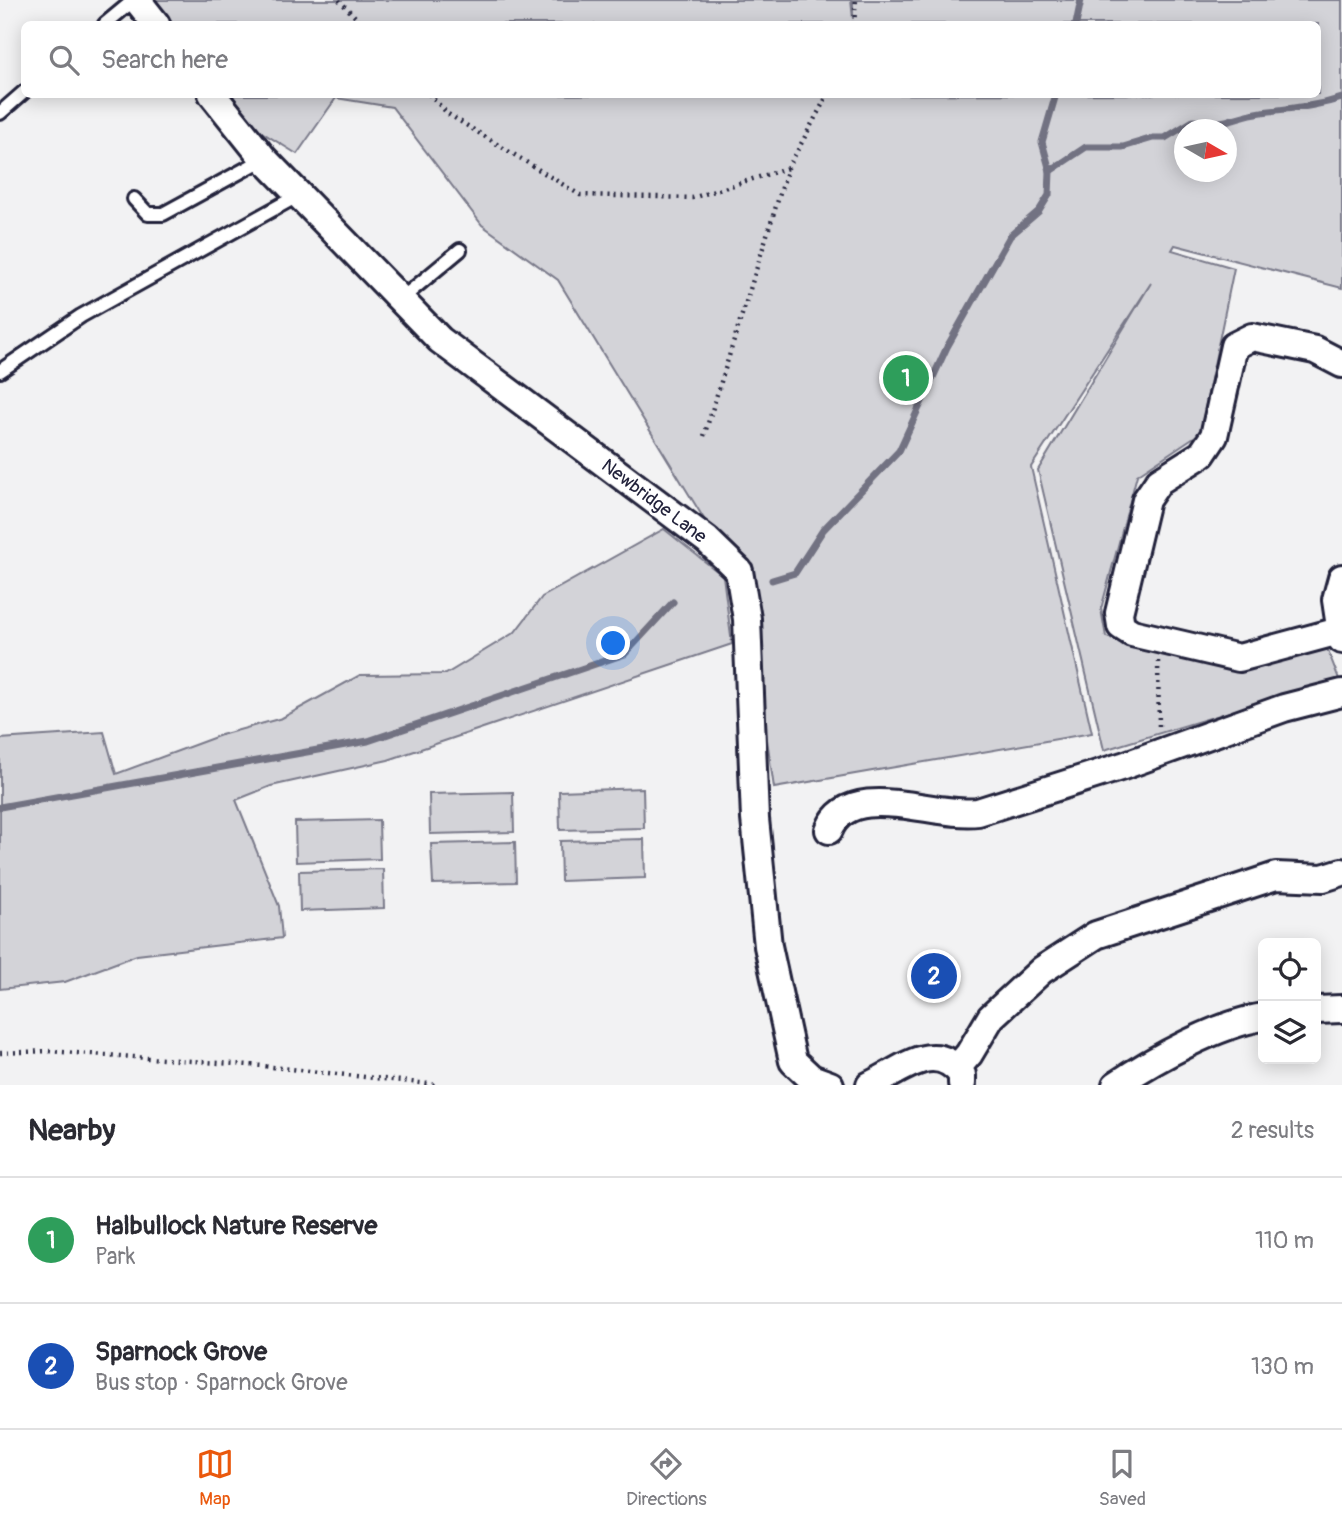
<!DOCTYPE html>
<html lang="en">
<head>
<meta charset="utf-8">
<style>
	body { margin:0; font-family:Pangolin,sans-serif; background:#f2f2f3; color:#2b2b33 }
	.controls { position:absolute; right:21px; bottom:21px; display:grid; overflow:hidden; border-radius:10px; box-shadow:0 4px 18px #0003 }
	.controls button { width:63px; height:63px; display:grid; place-items:center; padding:0; border:0; border-bottom:2px solid #e1e1e2; background:#fff; color:#2b2b33; font:35px sans-serif }
	.compass { position:absolute; left:1174px; top:119px; width:63px; height:63px; border-radius:50%; background:#fff; box-shadow:0 4px 18px #0003; rotate:99deg }
	.you { position:absolute; left:614px; top:644px; width:24px; height:24px; margin:-18px; border:5px solid #fff; border-radius:50%; background:#1a73e8; box-shadow:0 0 0 10px #1a73e833 }
	.badge { display:grid; place-items:center; width:46px; height:46px; border-radius:50%; background:#ea580c; color:#fff; font-size:23px; font-weight:700 }
	.pin { position:absolute; translate:-50% -50%; border:4px solid #fff; box-shadow:0 2px 7px #0006 }
	.list { margin:0; padding:0; list-style:none }
	h2 { display:flex; justify-content:space-between; align-items:center; height:91px; margin:0; padding:0 28px; font-size:30px }
	h2 small { font-size:23px; font-weight:400; color:#7c7c81 }
	.list li { display:grid; grid-template-columns:46px 1fr auto; gap:21px; align-items:center; box-sizing:border-box; height:126px; padding:0 28px; border-top:2px solid #e1e1e2 }
	.list b { display:block; font-size:26px; white-space:nowrap }
	.list p { margin:0; font-size:23px; white-space:nowrap; color:#7c7c81 }
	.list em { font-size:23px; font-style:normal; color:#7c7c81 }
	.icon { flex:none; width:38px; height:38px; fill:none; stroke:currentColor; stroke-width:2; stroke-linecap:round; stroke-linejoin:round }
	.map { position:relative; flex:none; width:1342px; height:1085px; overflow:hidden }
	.search { position:absolute; background:#fff; box-shadow:0 4px 18px #0003; left:21px; right:21px; top:21px; height:77px; display:flex; align-items:center; gap:18px; box-sizing:border-box; padding:0 24px; border-radius:10px; color:#7c7c81; font-size:26px }
	.sheet { height:343px; background:#fff }
	nav { display:flex; justify-content:space-around; align-items:center; box-sizing:border-box; height:98px; border-top:2px solid #e1e1e2; background:#fff; font-size:19px; color:#7c7c81 }
	nav a { display:grid; justify-items:center; gap:4px }
	nav .on { color:#ea580c }
	.map>svg:first-child { display:block }
</style>
</head>
<body>
<div class="map">
<svg width="1342" height="1085" viewBox="0 0 1342 1085">
	<rect width="100%" height="100%" fill="#f2f2f3"/>
	<filter id="ink" filterUnits="userSpaceOnUse"><feTurbulence type="fractalNoise" baseFrequency=".0143" numOctaves="2"/><feDisplacementMap in="SourceGraphic" scale="14" xChannelSelector="R" yChannelSelector="G"/><feConvolveMatrix kernelMatrix="1 2 1 2 8 2 1 2 1" color-interpolation-filters="sRGB"/></filter>
	<g filter="url(#ink)">
		<g fill="#d3d3d8" stroke="#7a7a8a" stroke-width="2" fill-rule="evenodd">
			<path d="M142,0H851L853,19V0H1342V288L1175,245L1172,250L1234,268L1200,433L1137,475L1101,609L1106,637L1201,664H1258L1326,646L1339,679L1104,750L1038,470L1151,283L1031,467L1092,733L774,788L745,586L558,280L482,225L392,107L336,98L297,154L221,107L213,95L1318,94V24H160ZM1184,130H1226V172H1184Z"/>
			<polygon points="664,529 723,576 732,644 388,760 271,786 236,800 279,906 282,938 137,955 65,982 0,989 0,739 104,732 116,774 221,735 282,718 360,675 446,674 515,632 542,597"/>
			<polygon points="643,788 644,828 560,830 559,791"/>
			<polygon points="513,792 514,832 430,834 429,794"/>
			<polygon points="379,820 380,859 296,862 295,822"/>
			<polygon points="644,839 645,878 561,881 560,841"/>
			<polygon points="515,842 516,882 433,884 431,844"/>
			<polygon points="383,869 384,908 300,911 299,871"/>
		</g>
		<g fill="none" stroke-linecap="round" stroke-linejoin="round">
			<g stroke="#727282" stroke-width="7">
				<polyline points="1076,24 1081,0"/>
				<path d="M1050,171L1086,147H1123L1153,138H1165L1193,121C1225,127 1233,116 1262,112C1290,108 1315,107 1342,98"/>
				<polyline points="772,580 795,573 823,530 899,451 947,347 1010,236 1039,211 1049,195 1050,171 1042,142 1056,94"/>
				<polyline points="0,807 368,741 625,654 673,602"/>
			</g>
			<defs>
				<g id="lane">
					<polyline points="105,24 134,0"/>
					<polyline points="0,113 24,92"/>
					<polyline points="134,199 148,214 163,214 264,159"/>
					<polyline points="400,300 460,250"/>
					<polyline points="0,371 81,316 299,195"/>
				</g>
				<g id="street">
					<polyline points="137,0 156,24"/>
					<polyline points="212,94 264,159 440,340 707,540 739,571 747,619 755,819 768,946 793,1061 811,1078 830,1085"/>
					<polyline points="1342,578 1336,600 1342,640"/>
					<polyline points="1339,631 1239,658 1132,633 1121,626 1119,613 1146,500 1159,481 1202,454 1214,436 1234,346 1252,337 1315,350 1342,364"/>
					<path d="M829,830C850,778 935,818 978,812L1123,766L1284,708L1342,693"/>
					<polyline points="1316,1010 1342,1009"/>
					<polyline points="957,1068 969,1054 991,1017 1042,970 1096,935 1276,876 1323,878 1342,872"/>
					<path d="M870,1085C901,1071 935,1038 962,1075V1083"/>
					<path d="M1116,1085C1154,1059 1218,1024 1263,1017"/>
				</g>
			</defs>
			<use href="#lane" stroke="#22223b" stroke-width="18"/>
			<use href="#street" stroke="#22223b" stroke-width="32"/>
			<g stroke="#22223b" stroke-width="4.5" stroke-dasharray="2 5" stroke-linecap="butt">
				<polyline points="339,0 362,24"/>
				<polyline points="854,24 856,0"/>
				<polyline points="429,94 448,114 580,195 692,198 788,168"/>
				<polyline points="704,436 788,168 828,94"/>
				<polyline points="1158,661 1159,729"/>
				<polyline points="0,1053 48,1051 263,1066 438,1085"/>
			</g>
			<use href="#lane" stroke="#fff" stroke-width="12"/>
			<use href="#street" stroke="#fff" stroke-width="26"/>
		</g>
	</g>
	<g text-anchor="middle" dominant-baseline="central" stroke-width="5" stroke-linejoin="round" paint-order="stroke">
		<g font-size="19" fill="#22223b" stroke="#fff">
			<text transform="translate(654 501) rotate(37)">Newbridge Lane</text>
		</g>
	</g>
</svg>
<div class="controls">
<button><svg class="icon" aria-label="locate" viewBox="0 0 24 24"><circle cx="12" cy="12" r="6"/><path d="M12 2v4M12 18v4M2 12h4M18 12h4"/></svg></button>
<button><svg class="icon" aria-label="layers" viewBox="0 0 24 24"><path d="M12 4l9 5-9 5-9-5zM3 14l9 5 9-5"/></svg></button>
</div>
<svg class="compass" viewBox="-18 -18 36 36"><path d="M0-13l5 13h-10z" fill="#e53935"/><path d="M0 13l5-13h-10z" fill="#7c7c81"/></svg>
<div class="you"></div>
<div class="pin badge" style="left:906px;top:378px;background:#2e9e5b">1</div>
<div class="pin badge" style="left:934px;top:976px;background:#1a4fb4">2</div>
<div class="search"><svg class="icon" aria-label="search" viewBox="0 0 24 24"><circle cx="10" cy="10" r="6"/><path d="M15 15l6 6"/></svg>Search here</div>
</div>
<section class="sheet">
<h2>Nearby<small>2 results</small></h2>
<ul class="list">
<li><span class="badge" style="background:#2e9e5b">1</span><div><b>Halbullock Nature Reserve</b><p>Park</p></div><em>110 m</em></li>
<li><span class="badge" style="background:#1a4fb4">2</span><div><b>Sparnock Grove</b><p>Bus stop · Sparnock Grove</p></div><em>130 m</em></li>
</ul>
</section>
<nav>
<a class="on"><svg class="icon" aria-label="map" viewBox="0 0 24 24"><path d="M3 6l6-2 6 2 6-2v14l-6 2-6-2-6 2zM9 4v14M15 6v14"/></svg>Map</a>
<a><svg class="icon" aria-label="directions" viewBox="0 0 24 24"><path d="M12 3l9 9-9 9-9-9zM9 14v-3h6M13 9l2 2-2 2"/></svg>Directions</a>
<a><svg class="icon" aria-label="saved" viewBox="0 0 24 24"><path d="M7 4h10v16l-5-4-5 4z"/></svg>Saved</a>
</nav>
</body>
</html>
